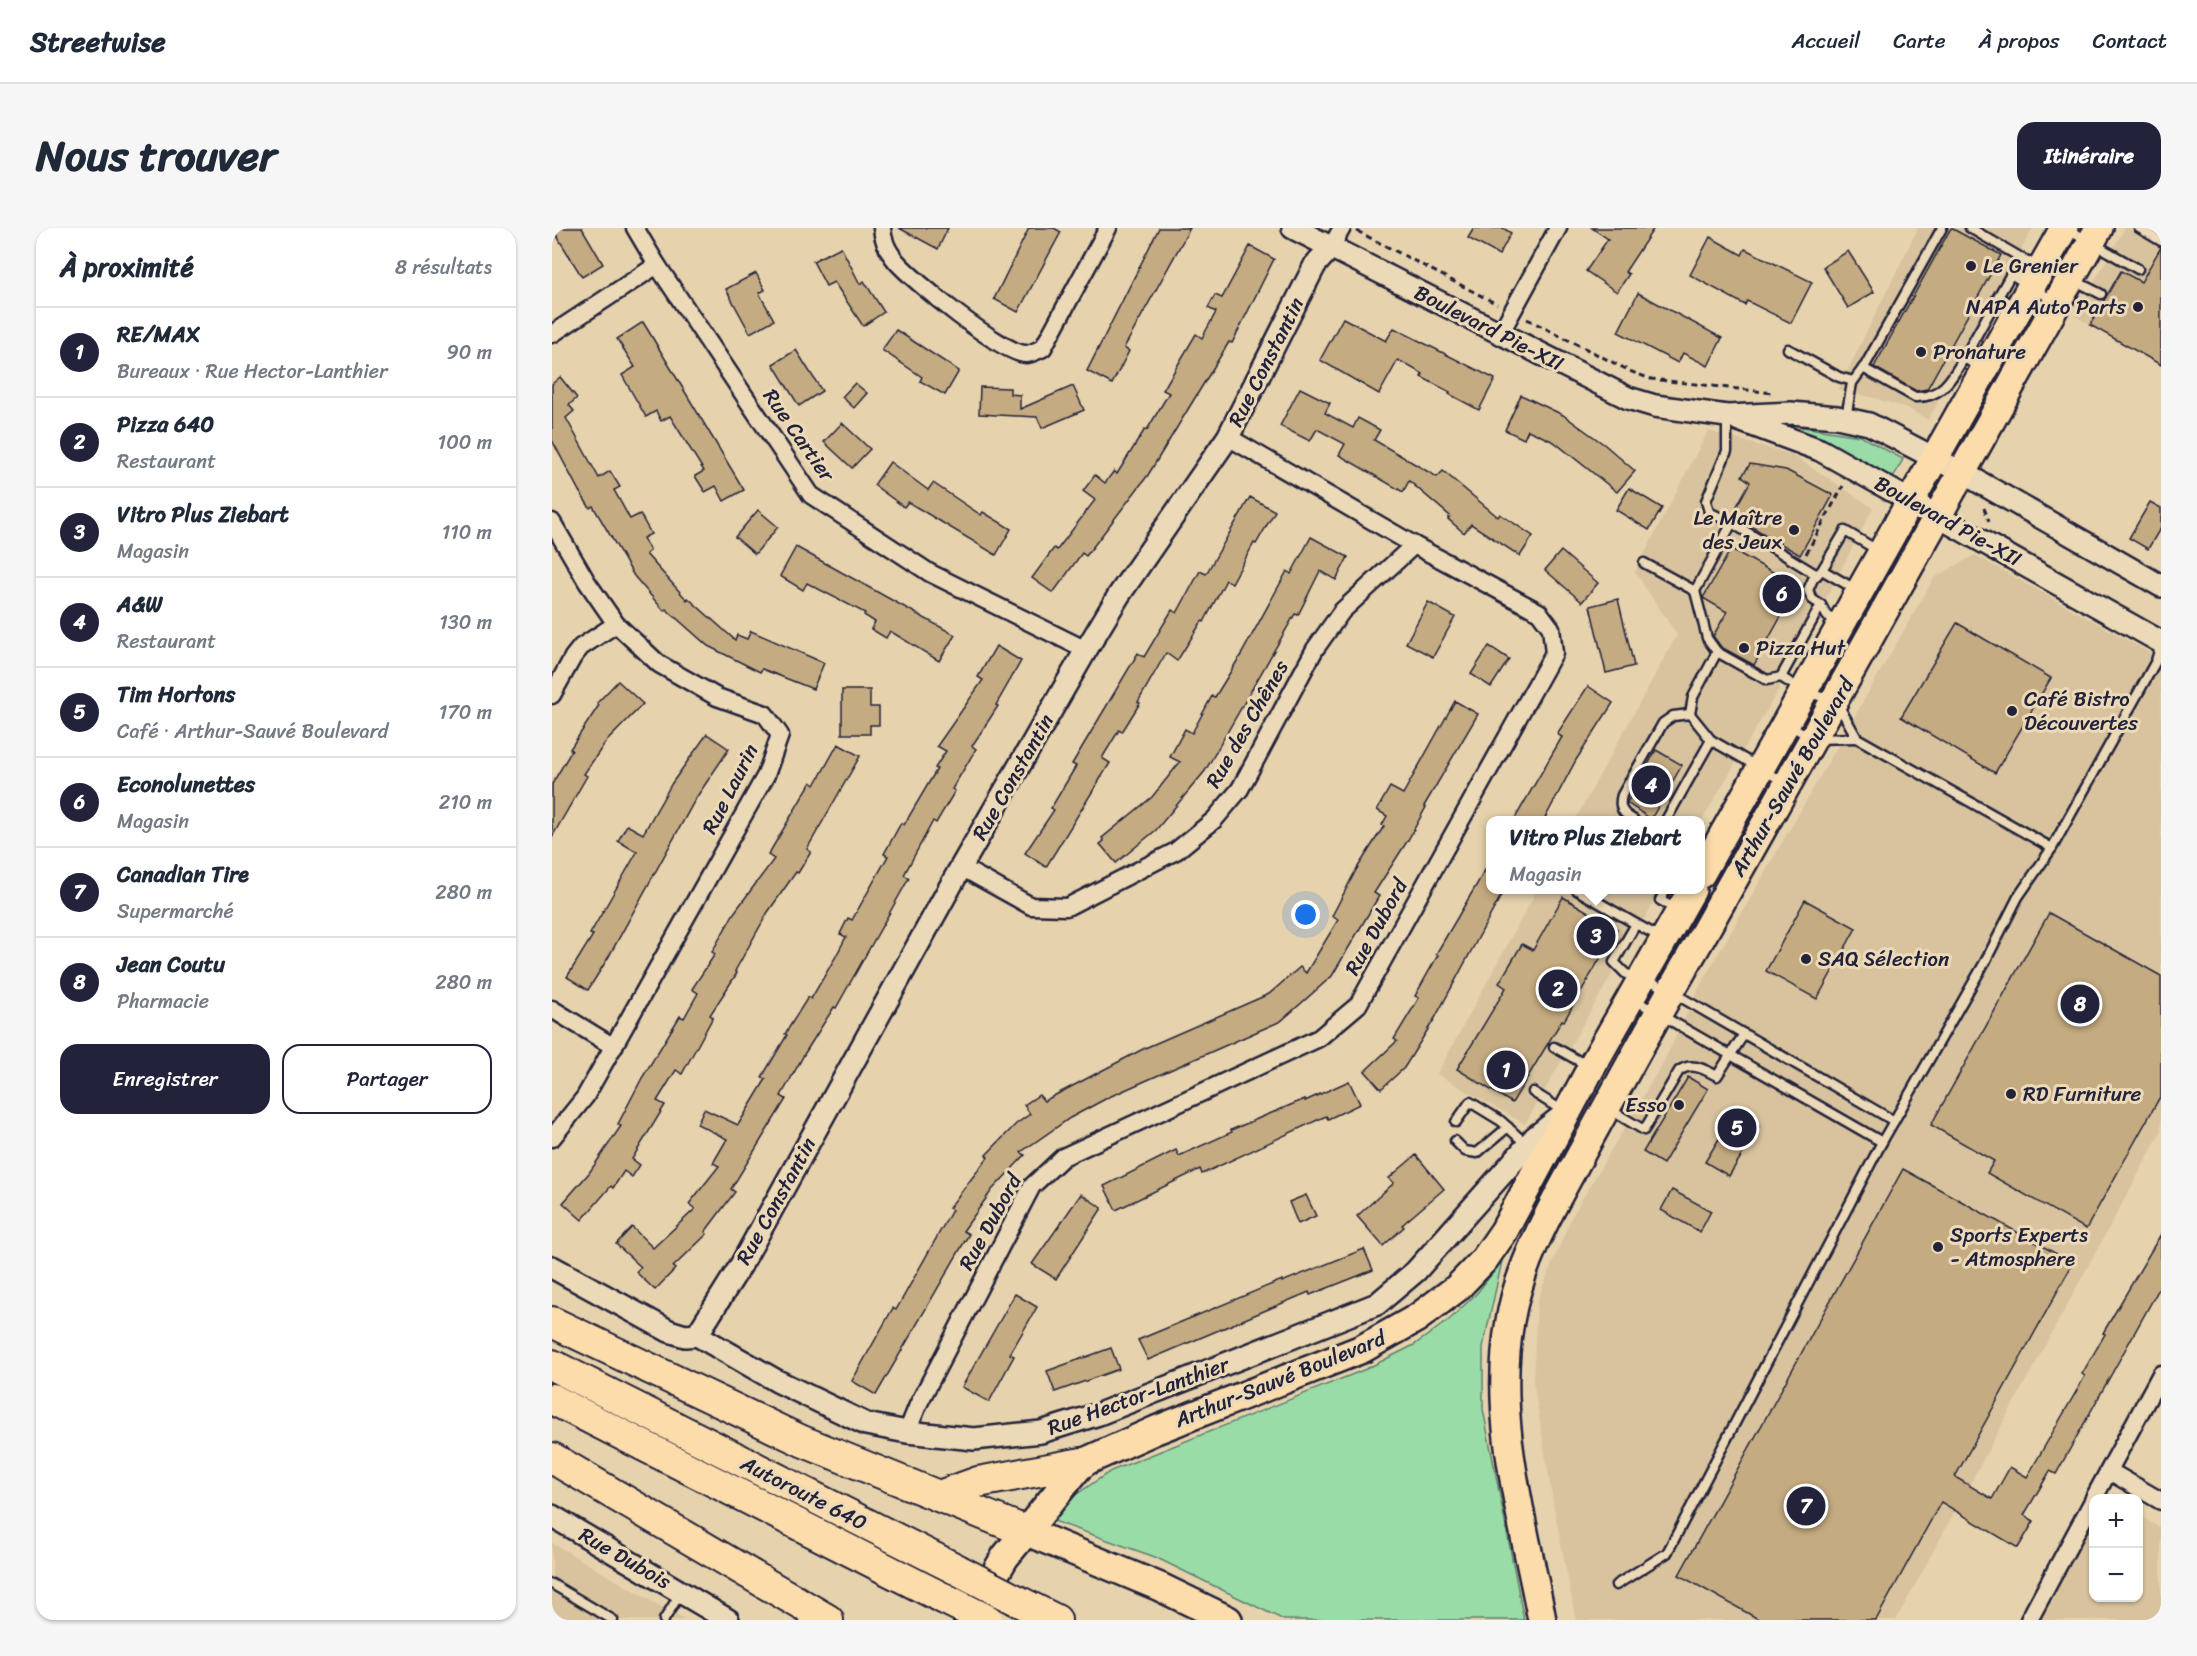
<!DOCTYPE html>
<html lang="fr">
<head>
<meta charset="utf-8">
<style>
	body { margin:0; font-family:Sriracha,sans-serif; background:#f6f6f7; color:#1f2937 }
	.controls { position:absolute; right:18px; bottom:18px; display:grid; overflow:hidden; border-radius:12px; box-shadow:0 2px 4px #0004 }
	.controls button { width:54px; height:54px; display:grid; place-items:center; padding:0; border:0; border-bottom:2px solid #e0e1e3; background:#fff; color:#1f2937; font:30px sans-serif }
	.you { position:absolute; left:754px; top:687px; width:21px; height:21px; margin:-15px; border:4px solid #fff; border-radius:50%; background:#1a73e8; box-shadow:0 0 0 9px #1a73e833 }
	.badge { display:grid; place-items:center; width:39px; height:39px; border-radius:50%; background:#22223b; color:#fff; font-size:20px; font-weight:700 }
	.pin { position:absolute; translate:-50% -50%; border:3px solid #fff; box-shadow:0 2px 6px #0006 }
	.popup { position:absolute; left:934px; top:588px; width:219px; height:78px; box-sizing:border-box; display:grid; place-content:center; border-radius:12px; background:#fff; filter:drop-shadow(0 2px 4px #0005); font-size:20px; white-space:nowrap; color:#747a83 }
	.popup b { font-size:22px; color:#1f2937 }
	.popup::after { content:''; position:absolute; left:50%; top:100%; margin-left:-12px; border:12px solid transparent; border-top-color:#fff }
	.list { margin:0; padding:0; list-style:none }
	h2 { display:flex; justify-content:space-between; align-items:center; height:78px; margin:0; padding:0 24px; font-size:26px }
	h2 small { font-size:20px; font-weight:400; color:#747a83 }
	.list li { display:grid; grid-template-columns:39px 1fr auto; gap:18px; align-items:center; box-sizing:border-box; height:90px; padding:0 24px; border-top:2px solid #e0e1e3 }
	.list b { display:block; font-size:22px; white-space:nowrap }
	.list p { margin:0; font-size:20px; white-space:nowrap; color:#747a83 }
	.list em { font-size:20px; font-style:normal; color:#747a83 }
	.actions { display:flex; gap:12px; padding:18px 24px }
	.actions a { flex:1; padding:14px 0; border:2px solid #22223b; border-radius:18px; text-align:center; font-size:21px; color:#22223b }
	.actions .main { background:#22223b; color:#fff }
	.map { position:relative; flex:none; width:1609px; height:1392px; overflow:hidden; border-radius:18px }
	header { display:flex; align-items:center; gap:36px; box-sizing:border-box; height:84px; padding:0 30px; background:#fff; border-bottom:2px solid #e0e1e3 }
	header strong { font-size:28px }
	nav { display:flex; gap:33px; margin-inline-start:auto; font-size:21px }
	.intro { display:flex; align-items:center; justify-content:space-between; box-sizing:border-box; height:144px; padding:0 36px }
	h1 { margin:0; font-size:42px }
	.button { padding:15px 27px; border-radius:18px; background:#22223b; color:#fff; font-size:21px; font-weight:700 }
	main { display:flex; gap:36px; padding:0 36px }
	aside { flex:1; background:#fff; border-radius:18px; box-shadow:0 2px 4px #0004 }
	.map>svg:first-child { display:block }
</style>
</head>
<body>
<header>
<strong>Streetwise</strong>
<nav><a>Accueil</a><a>Carte</a><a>À propos</a><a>Contact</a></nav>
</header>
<div class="intro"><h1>Nous trouver</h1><a class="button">Itinéraire</a></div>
<main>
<aside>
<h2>À proximité<small>8 résultats</small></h2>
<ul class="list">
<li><span class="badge">1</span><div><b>RE/MAX</b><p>Bureaux · Rue Hector-Lanthier</p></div><em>90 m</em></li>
<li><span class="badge">2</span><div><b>Pizza 640</b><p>Restaurant</p></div><em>100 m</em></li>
<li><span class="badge">3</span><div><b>Vitro Plus Ziebart</b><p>Magasin</p></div><em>110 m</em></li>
<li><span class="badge">4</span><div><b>A&amp;W</b><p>Restaurant</p></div><em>130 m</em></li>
<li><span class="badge">5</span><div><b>Tim Hortons</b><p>Café · Arthur-Sauvé Boulevard</p></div><em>170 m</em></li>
<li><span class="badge">6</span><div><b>Econolunettes</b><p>Magasin</p></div><em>210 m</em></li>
<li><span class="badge">7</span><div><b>Canadian Tire</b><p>Supermarché</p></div><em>280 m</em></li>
<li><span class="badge">8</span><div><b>Jean Coutu</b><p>Pharmacie</p></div><em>280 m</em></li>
</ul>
<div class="actions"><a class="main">Enregistrer</a><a>Partager</a></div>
</aside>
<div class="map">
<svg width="1609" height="1392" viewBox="0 0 1609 1392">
	<rect width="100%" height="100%" fill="#e6d2ad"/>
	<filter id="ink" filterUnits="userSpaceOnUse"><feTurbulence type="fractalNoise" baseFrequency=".0167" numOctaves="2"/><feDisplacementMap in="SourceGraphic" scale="12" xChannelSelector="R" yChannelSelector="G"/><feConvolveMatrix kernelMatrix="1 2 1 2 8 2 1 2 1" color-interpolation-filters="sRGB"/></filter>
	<g filter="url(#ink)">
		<g fill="#d8c39e">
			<polygon points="1366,0 1481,0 1376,192 1355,180 1319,169 1286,162"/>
			<polygon points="1573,0 1609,0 1609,138 1523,88"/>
			<polygon points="1156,203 1241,227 1321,280 1224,466 1149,594 1023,592 1125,407 1083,344"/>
			<polygon points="1423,327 1609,431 1609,904 1344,1392 1024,1392 1002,1280 981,1152 985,1073 1019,990 1113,831 1149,756 1382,350"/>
			<polygon points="985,662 1109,662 973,896 885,846"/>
			<polygon points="1587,1288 1609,1300 1609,1392 1489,1392 1541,1293 1542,1370 1586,1370"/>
			<polygon points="0,1315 132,1392 0,1392"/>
		</g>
		<g fill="#9adca7" stroke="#5e7f71" stroke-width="1.5">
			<polygon points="1250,199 1308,208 1351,231 1340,252 1249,203"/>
			<polygon points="950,1033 931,1119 931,1181 972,1392 732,1392 603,1329 499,1292 519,1270 559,1243 814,1141 862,1117 898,1091 925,1065"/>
		</g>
		<g fill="#c5ab81" stroke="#22223b" stroke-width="1.5">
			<polygon points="0,0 30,0 51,36 30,49"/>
			<polygon points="347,0 396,0 386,21"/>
			<polygon points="477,0 502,0 509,4 466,84 442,71"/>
			<polygon points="607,0 638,0 572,120 577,123 560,156 535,143"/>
			<polygon points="922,0 951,0 959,5 947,27 916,10"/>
			<polygon points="1040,0 1102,0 1073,44 1077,46 1065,64 1034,43 1056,11"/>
			<polygon points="1399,0 1449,27 1375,161 1364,163 1322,139"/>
			<polygon points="1158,9 1190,27 1193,21 1260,54 1239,95 1195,73 1193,77 1138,47"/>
			<polygon points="698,18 722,31 680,115 677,114 596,247 534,328 530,325 501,365 480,350 502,320 505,322 543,272 531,263 543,247 553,255 562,243 565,246 593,201 595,202 617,165 611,162 644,106 650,110 664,84 656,80 663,67 670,70"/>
			<polygon points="289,19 308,56 312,53 332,84 311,98 282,54 274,58 261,33"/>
			<polygon points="1609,19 1609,137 1538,97 1569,43 1589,54"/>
			<polygon points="1296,23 1322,64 1296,80 1271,39"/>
			<polygon points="204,45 213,62 207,65 222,92 198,105 174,61"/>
			<polygon points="1086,65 1170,110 1156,138 1131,125 1126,135 1066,104"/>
			<polygon points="791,90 834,113 842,100 943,151 927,182 897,166 898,164 869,149 871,146 846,132 827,166 768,132"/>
			<polygon points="91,94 192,262 172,273 164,258 153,264 143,248 152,243 118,188 109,193 104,183 94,189 70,147 83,139 65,111"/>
			<polygon points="344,102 407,143 393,167 368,153 370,149 330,122"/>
			<polygon points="244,122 270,163 247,178 221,136"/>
			<polygon points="8,149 25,170 17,177 22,183 14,190 47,250 58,243 68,259 62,262 78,291 88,286 99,306 91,310 98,323 94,326 135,372 136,370 183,412 185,407 195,411 199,403 272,435 261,461 210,441 208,444 156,418 114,381 112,383 82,348 41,278 38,280 27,263 0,212 0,156"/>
			<polygon points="303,155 315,165 302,180 290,169"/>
			<polygon points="521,158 532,182 490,200 485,189 427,186 428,159 458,160 458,166 468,167 468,181"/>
			<polygon points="748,160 778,175 773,185 801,200 806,190 828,202 822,212 885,249 891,243 946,289 948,286 981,308 968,328 919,296 912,305 896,291 898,288 857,253 851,264 787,227 793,216 765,201 758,213 728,198"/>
			<polygon points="969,167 1011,187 1053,217 1083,243 1065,264 1002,214 976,202 972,211 953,202"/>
			<polygon points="290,195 318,221 300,240 272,214"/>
			<polygon points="338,234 376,262 381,255 429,287 431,284 459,301 444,327 356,274 352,279 322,257"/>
			<polygon points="1198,236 1234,242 1281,267 1248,327 1180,287 1198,254 1190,248"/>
			<polygon points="1077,260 1110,280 1097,302 1064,282"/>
			<polygon points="698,269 723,283 704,316 702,315 680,355 674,352 652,394 650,393 625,433 614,425 586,474 588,475 570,504 567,502 550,530 558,535 494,639 473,625 502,582 499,580 524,538 520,536 586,425 592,429 620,382 625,385 648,343 654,346"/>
			<polygon points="1598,274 1609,280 1609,299 1596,321 1577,310"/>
			<polygon points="206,282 226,299 203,326 183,309"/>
			<polygon points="759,309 796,329 784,352 768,343 746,387 743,386 653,543 604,602 564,635 548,616 552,613 550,610 600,569 628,534 618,529 633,501 640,505 660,468 663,469 690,425 735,343 739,346"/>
			<polygon points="244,319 403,407 387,433 338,403 334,410 319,401 323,394 312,387 313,385 255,355 251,362 228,348"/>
			<polygon points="1179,321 1246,358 1202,437 1169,419 1161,408 1175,384 1151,370"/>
			<polygon points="1009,323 1046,355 1030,374 993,342"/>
			<polygon points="1066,371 1082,438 1054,445 1038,378"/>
			<polygon points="876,374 903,389 881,429 854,415"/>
			<polygon points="1405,395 1499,450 1443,545 1349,489"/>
			<polygon points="444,418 469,433 444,477 446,478 420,518 424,521 400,561 403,563 384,595 381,593 352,647 357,650 284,780 282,779 253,825 229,868 234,871 179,961 183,964 153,1004 155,1006 121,1039 123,1041 103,1062 84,1044 89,1039 64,1016 80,999 101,1020 143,981 137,976 167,938 161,935 175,911 145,896 152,881 186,897 214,851 210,849 235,807 233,806 256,769 259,771 283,730 294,709 288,706 296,690 300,692 336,628 332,626 349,595 352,597 385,541 383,540 394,523 385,518 431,452 426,449"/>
			<polygon points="937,418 957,431 939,459 919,446"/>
			<polygon points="66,453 91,476 53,515 32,546 35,548 0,609 0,556 20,522 18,521 47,477 45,475"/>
			<polygon points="1036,458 1061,475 1024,532 992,592 962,592 1010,509 1005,506"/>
			<polygon points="290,462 318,462 318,479 327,479 327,497 318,497 318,506 290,506"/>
			<polygon points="903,473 926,486 872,578 874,579 856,612 822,665 827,668 780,748 729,793 557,869 518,890 469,924 473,927 440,962 411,1003 417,1006 324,1167 300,1153 341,1080 344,1082 400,982 397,980 436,929 434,927 464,896 478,886 472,877 487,867 492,873 593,820 717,766 748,739 754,745 786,692 780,688 804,642 832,598 830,597 835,588 825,582 838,559 851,566"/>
			<polygon points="155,506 177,521 144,570 56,730 36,762 15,749 41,707 38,706 85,624 66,613 75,597 91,606 120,555"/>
			<polygon points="286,516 308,528 255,621 259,624 246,645 244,644 216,684 183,743 185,745 158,787 161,789 130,846 124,842 105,873 113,877 80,931 88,937 80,949 72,943 61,960 59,958 30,992 11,975 37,945 69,898 66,896 90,850 128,788 132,790 146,765 140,761 163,726 160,724 182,685 222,631 216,627 259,554 263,557"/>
			<polygon points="1104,522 1130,537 1099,591 1075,575"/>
			<polygon points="939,632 939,662 952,662 883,790 852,840 829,861 813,843 845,813 842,811 867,770 863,768 886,727 884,726"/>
			<polygon points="1011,669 1065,701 1012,793 1010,792 960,875 905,841 954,760 947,755 970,716 981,722"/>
			<polygon points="1253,672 1304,700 1265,771 1214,743"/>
			<polygon points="1497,685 1609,748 1609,867 1534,1001 1435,945 1442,933 1379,897"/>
			<polygon points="1136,849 1156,861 1111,936 1091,924"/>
			<polygon points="797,853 808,876 776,891 774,888 650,946 648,941 564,982 552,958 624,922 627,928 680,904 679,902 753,871 753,873"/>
			<polygon points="1183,884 1207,899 1177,948 1153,934"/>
			<polygon points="864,927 892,961 850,997 852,999 831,1018 805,988 842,955 837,950"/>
			<polygon points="1351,941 1521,1035 1403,1249 1440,1271 1458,1239 1475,1249 1533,1148 1530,1146 1553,1106 1551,1105 1609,1006 1609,1057 1504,1246 1498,1243 1472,1287 1482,1293 1466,1320 1389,1274 1324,1392 1208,1392 1127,1347"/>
			<polygon points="1120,962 1159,983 1148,1004 1109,982"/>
			<polygon points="529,966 550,980 504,1051 480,1036"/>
			<polygon points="754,967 764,988 746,996 737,974"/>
			<polygon points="812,1021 821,1042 758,1067 757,1064 596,1132 586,1112 730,1052 730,1054"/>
			<polygon points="463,1066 485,1079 458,1126 462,1128 437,1174 410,1159"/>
			<polygon points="559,1120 567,1141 503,1164 495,1143"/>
		</g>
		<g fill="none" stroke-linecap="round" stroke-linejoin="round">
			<defs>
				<g id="service">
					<polyline points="1418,0 1473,32 1492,37 1549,66"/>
					<polyline points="1587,0 1609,13"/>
					<polyline points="1516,1 1586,41"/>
					<polyline points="1446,69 1459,46 1502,73"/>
					<polyline points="1236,121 1287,149 1301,153"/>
					<path d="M1311,140L1363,169C1390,170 1400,150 1412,130"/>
					<polyline points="1429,140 1412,130 1446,69 1464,79"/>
					<polyline points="1175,188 1175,223 1154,273 1157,284 1180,295"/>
					<polyline points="1294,190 1300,155 1314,136 1390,0"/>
					<polyline points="1092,335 1143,363"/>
					<polyline points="1303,361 1270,342 1293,303 1327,323"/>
					<polyline points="1269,377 1275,388 1287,395"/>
					<polyline points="1165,424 1155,410 1143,363 1180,295 1265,347"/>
					<polyline points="1229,449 1269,377 1260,371 1256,362 1261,351 1268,344"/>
					<polyline points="1237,497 1262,511 1305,510"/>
					<polyline points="1234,555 1159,512 1138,486 1141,469 1165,424 1215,452 1229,449 1253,464 1284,473 1305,510 1500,620"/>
					<path d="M1082,592C1071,586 1066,580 1070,567L1111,495L1121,488L1138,486"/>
					<polyline points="1114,592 1159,512"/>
					<polyline points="1025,662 1084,696"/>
					<polyline points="1114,662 1108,672 1126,682"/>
					<polyline points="1108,709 1084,696 1062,734 1074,746 1090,749 1118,763 1342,893"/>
					<polyline points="1081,771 1330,914"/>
					<polyline points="1002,819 1036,838"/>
					<polyline points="981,864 1011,883"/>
					<path d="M1057,881L1092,902L1127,843C1140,833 1153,842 1165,848L1192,806"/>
					<polyline points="904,894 918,874 949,893 975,917"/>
					<polyline points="903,913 913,923 925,925 956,899"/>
					<polyline points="0,1356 61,1392"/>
					<polyline points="1064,1357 1115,1325 1330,914 1433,734 1466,669 1500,620 1604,433 1609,416"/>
					<polyline points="112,1392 129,1364"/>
				</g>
				<g id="minor">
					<polyline points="83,0 105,37 259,267 378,345 534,422"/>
					<path d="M330,0C331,13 335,22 344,33C360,52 452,127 474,126C479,126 486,122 491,120L556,0"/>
					<polyline points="779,19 790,0"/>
					<polyline points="0,106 105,37"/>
					<polyline points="948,106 1006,0"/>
					<polyline points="0,294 35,354 64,396 107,436 165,469 213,486 228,507 214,547 33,869 0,910"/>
					<polyline points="0,467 21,429 29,419 64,396"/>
					<polyline points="409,639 479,678 515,679 624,623 662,592 688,561 763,421 790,383 862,317"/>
					<polyline points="0,781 62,819"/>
					<polyline points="355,1204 366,1177 480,958 511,929 767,810 806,777 1002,425 999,400 987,384 862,317 676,209"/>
					<polyline points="1557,1243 1609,1273"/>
					<polyline points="1542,1270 1609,1146"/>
					<polyline points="1477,1392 1542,1271"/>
				</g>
				<g id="tertiary">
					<polyline points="741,0 1076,170 1103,178 1175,188 1239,185 1285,189 1317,196 1413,246 1609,358"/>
					<polyline points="1187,192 1268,222 1609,414"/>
					<polyline points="0,1039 117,1103 133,1108 145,1107 225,1153 314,1196 355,1204 422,1211 489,1204 547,1186 825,1076 864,1043 983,909 1011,887"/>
					<polyline points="145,1107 189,1037 409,639 534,422 567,367 676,209 763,37 779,19"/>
					<polyline points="0,1288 176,1392"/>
				</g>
				<g id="primary">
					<polyline points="1149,646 1512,0"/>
					<polyline points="473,1303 608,1359 676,1392"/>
					<polyline points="416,1392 453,1329 530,1235 604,1202 810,1121 865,1090 905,1060 932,1032 952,1003 1039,840 1140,662"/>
					<path d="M990,1392C972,1295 940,1192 958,1093C969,1028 1004,973 1035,915C1072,847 1109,779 1148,712C1282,475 1416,238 1547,0"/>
				</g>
				<g id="motorway">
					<polyline points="0,1094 250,1213 473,1303"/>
					<polyline points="0,1137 406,1342"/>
					<polyline points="0,1171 391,1370"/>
					<polyline points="0,1230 276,1392"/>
					<polyline points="387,1268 426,1254 530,1235"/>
					<polyline points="464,1372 504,1392"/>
				</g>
			</defs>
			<use href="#service" stroke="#22223b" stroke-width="13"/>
			<use href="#minor" stroke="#22223b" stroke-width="21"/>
			<use href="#tertiary" stroke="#22223b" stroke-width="26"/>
			<use href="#primary" stroke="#22223b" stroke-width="32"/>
			<use href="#motorway" stroke="#22223b" stroke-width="34"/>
			<g stroke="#22223b" stroke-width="3" stroke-dasharray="6 4.5" stroke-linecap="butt">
				<polyline points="805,3 945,76"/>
				<polyline points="975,91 1080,144 1099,151 1221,165"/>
				<polyline points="1432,280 1437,293"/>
				<polyline points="1254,326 1291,258"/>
			</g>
			<use href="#service" stroke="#ecd9b7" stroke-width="8"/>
			<use href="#minor" stroke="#ecd9b7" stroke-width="16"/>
			<use href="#tertiary" stroke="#ecd9b7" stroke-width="21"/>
			<use href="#primary" stroke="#fddcac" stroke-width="27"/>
			<use href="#motorway" stroke="#fddcac" stroke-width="30"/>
			<defs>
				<g id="motorway-bridge">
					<polyline points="406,1342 464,1372"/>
					<polyline points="391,1370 435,1392"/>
				</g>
			</defs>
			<use href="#motorway-bridge" stroke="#22223b" stroke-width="34" stroke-linecap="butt"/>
			<use href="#motorway-bridge" stroke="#fddcac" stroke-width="30"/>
		</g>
	</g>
	<g fill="#22223b" stroke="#ecd9b7" stroke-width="2">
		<circle cx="1419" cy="38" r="6"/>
		<circle cx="1586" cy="79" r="6"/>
		<circle cx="1369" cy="124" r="6"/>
		<circle cx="1242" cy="302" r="6"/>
		<circle cx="1192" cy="420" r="6"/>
		<circle cx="1460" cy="483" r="6"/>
		<circle cx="1254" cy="731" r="6"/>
		<circle cx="1459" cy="866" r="6"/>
		<circle cx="1127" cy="877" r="6"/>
		<circle cx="1386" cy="1019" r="6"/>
	</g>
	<g text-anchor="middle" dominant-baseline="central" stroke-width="6" stroke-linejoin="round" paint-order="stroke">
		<g font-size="21" fill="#22223b" stroke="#ecd9b7" text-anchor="start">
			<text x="1431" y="38">Le Grenier</text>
			<text x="1574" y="79" text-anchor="end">NAPA Auto Parts</text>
			<text x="1381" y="124">Pronature</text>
			<text x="1230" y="290" text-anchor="end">Le Maître<tspan x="1230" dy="24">des Jeux</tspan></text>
			<text x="1204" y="420">Pizza Hut</text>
			<text x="1472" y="471">Café Bistro<tspan x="1472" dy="24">Découvertes</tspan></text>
			<text x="1266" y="731">SAQ Sélection</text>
			<text x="1471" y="866">RD Furniture</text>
			<text x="1115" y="877" text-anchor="end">Esso</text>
			<text x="1398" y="1007">Sports Experts<tspan x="1398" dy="24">- Atmosphere</tspan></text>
		</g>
		<g font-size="21" fill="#22223b" stroke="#ecd9b7">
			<text transform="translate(937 100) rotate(27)">Boulevard Pie-XII</text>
			<text transform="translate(714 134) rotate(-63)">Rue Constantin</text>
			<text transform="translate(247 207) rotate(55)">Rue Cartier</text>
			<text transform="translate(1396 293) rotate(29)">Boulevard Pie-XII</text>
			<text transform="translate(695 496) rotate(-60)">Rue des Chênes</text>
			<text transform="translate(461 549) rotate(-60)">Rue Constantin</text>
			<text transform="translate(1240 549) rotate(-60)">Arthur-Sauvé Boulevard</text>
			<text transform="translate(178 561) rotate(-63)">Rue Laurin</text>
			<text transform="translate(824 699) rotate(-61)">Rue Dubord</text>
			<text transform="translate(224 973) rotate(-61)">Rue Constantin</text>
			<text transform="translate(438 994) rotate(-61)">Rue Dubord</text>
			<text transform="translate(728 1151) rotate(-22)">Arthur-Sauvé Boulevard</text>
			<text transform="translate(586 1168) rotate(-20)">Rue Hector-Lanthier</text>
			<text transform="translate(252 1265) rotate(27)">Autoroute 640</text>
			<text transform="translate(73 1330) rotate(30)">Rue Dubois</text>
		</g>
	</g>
</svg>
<div class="controls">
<button>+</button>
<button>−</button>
</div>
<div class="you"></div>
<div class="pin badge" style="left:954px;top:842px">1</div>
<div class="pin badge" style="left:1006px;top:761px">2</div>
<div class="pin badge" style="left:1044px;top:708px">3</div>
<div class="popup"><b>Vitro Plus Ziebart</b>Magasin</div>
<div class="pin badge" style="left:1099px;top:557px">4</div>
<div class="pin badge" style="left:1185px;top:900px">5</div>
<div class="pin badge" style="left:1230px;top:366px">6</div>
<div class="pin badge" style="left:1254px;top:1278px">7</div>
<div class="pin badge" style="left:1528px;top:776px">8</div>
</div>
</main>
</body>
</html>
